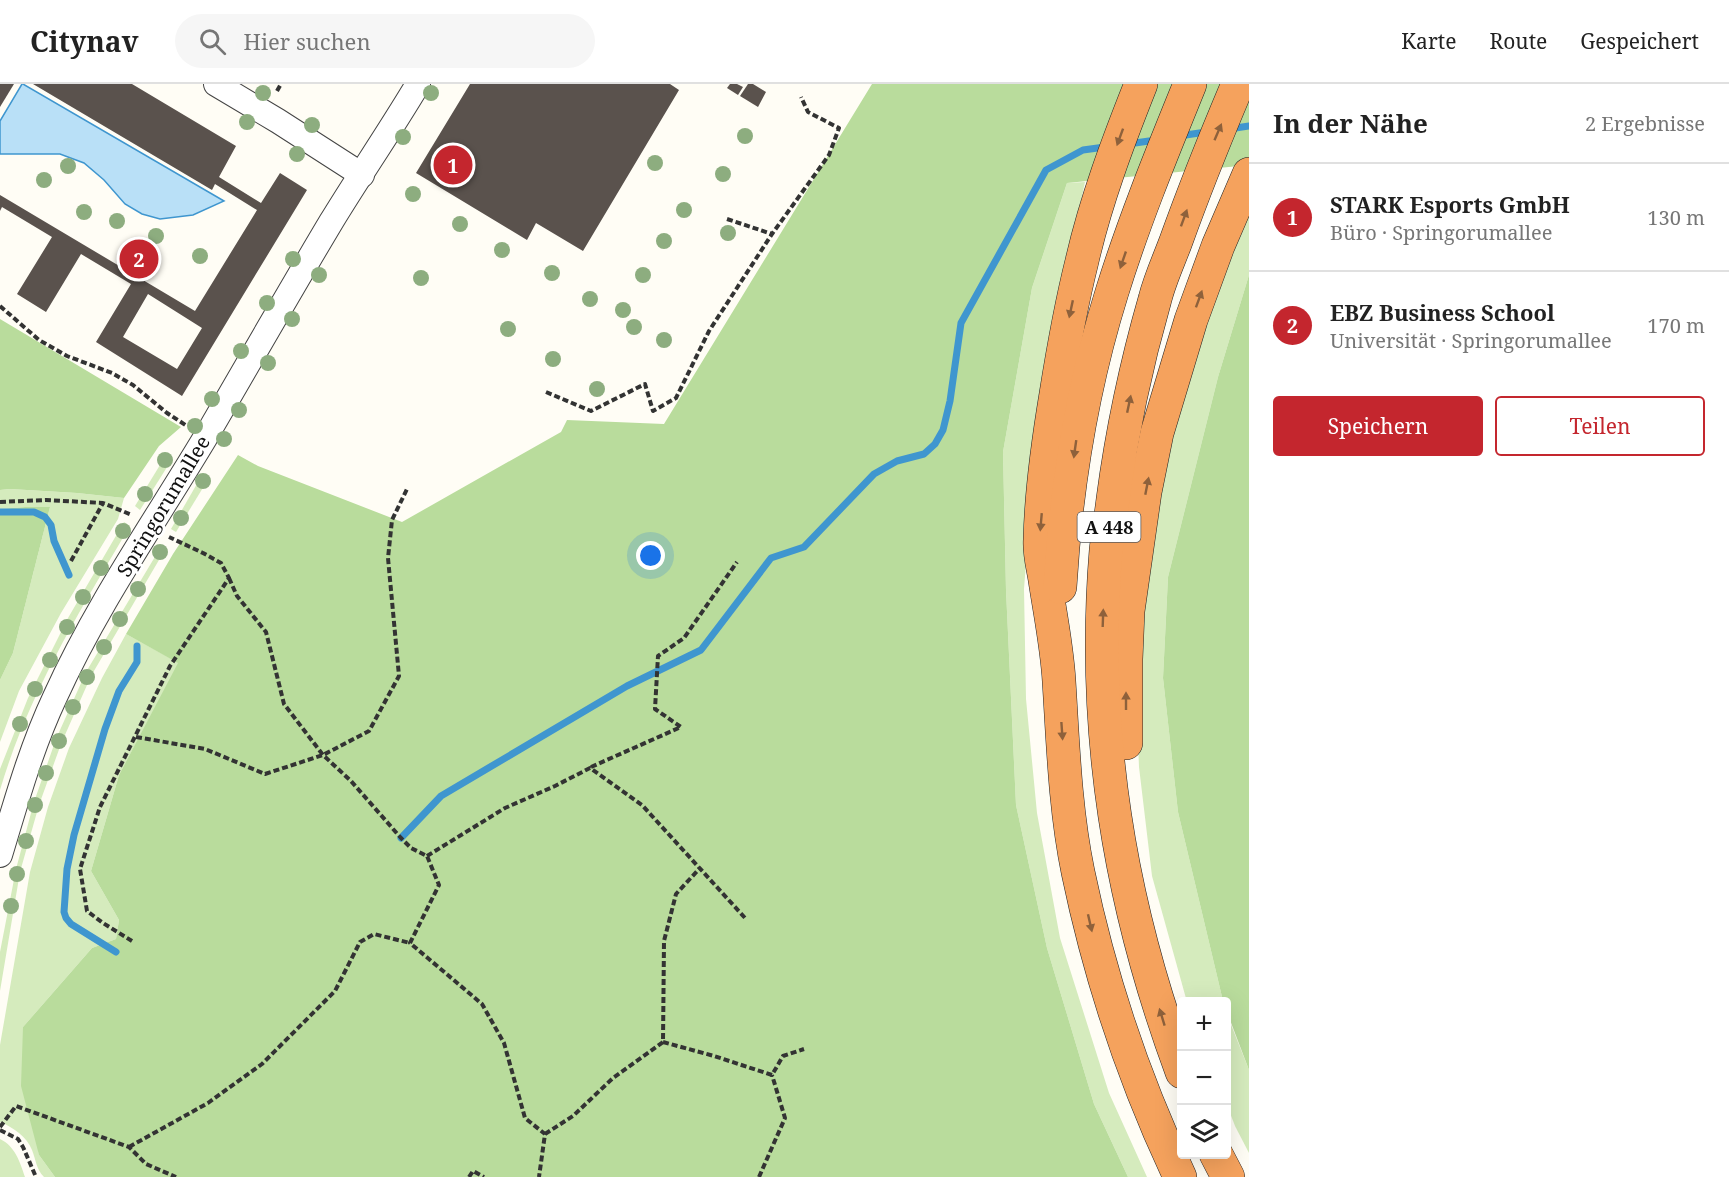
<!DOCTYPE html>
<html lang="de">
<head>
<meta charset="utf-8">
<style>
	body { margin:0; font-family:"Noto Serif",serif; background:#f6f6f6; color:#222 }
	.controls { position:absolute; right:18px; bottom:18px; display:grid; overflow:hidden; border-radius:6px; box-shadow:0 6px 24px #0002 }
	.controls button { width:54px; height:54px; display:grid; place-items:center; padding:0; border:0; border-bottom:2px solid #e0e0e0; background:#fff; color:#222; font:30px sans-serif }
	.you { position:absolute; left:651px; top:472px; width:21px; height:21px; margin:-15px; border:4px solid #fff; border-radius:50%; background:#1a73e8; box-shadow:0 0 0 9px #1a73e833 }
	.badge { display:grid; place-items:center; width:39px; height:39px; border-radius:50%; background:#c4262e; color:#fff; font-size:20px; font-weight:700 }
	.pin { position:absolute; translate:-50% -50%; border:3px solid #fff; box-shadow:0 2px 6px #0006 }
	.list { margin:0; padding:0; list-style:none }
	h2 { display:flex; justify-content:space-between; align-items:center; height:78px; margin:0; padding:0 24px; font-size:26px }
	h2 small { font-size:20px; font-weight:400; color:#767676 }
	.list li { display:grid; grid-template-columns:39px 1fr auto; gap:18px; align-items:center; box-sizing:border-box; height:108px; padding:0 24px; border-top:2px solid #e0e0e0 }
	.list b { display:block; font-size:22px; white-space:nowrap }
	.list p { margin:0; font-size:20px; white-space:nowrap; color:#767676 }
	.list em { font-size:20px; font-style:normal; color:#767676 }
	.actions { display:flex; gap:12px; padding:18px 24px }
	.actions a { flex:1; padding:14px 0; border:2px solid #c4262e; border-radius:6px; text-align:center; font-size:21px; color:#c4262e }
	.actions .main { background:#c4262e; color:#fff }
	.icon { flex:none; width:33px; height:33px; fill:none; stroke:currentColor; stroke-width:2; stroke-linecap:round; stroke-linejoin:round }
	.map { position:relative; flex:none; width:1249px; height:1093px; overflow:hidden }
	header { display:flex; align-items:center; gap:36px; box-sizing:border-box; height:84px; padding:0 30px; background:#fff; border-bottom:2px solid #e0e0e0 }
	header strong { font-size:28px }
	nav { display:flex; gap:33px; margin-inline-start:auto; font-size:21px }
	.search { width:420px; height:54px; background:#f6f6f6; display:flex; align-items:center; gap:15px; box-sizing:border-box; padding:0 21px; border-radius:33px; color:#767676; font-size:22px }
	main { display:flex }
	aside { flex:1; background:#fff }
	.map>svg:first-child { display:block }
</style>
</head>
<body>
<header>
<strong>Citynav</strong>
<div class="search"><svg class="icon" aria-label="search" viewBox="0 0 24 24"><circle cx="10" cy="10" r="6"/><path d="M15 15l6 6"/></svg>Hier suchen</div>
<nav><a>Karte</a><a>Route</a><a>Gespeichert</a></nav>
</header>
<main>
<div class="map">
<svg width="1249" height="1093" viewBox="0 0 1249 1093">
	<rect width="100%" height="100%" fill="#fffdf5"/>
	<g fill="#d5ebbd">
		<polygon points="1085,98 1053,249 1035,362 1024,505 1026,615 1037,729 1060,854 1109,1009 1147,1093 1128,1093 1094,1020 1047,864 1016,721 1006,506 1003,368 1032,204 1067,99"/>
		<polygon points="1249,128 1249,191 1218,293 1168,493 1163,594 1178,728 1223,917 1187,918 1152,792 1139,683 1135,584 1139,532 1172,346 1210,228"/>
		<polygon points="170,371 169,380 140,426 135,422 160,381"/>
		<polygon points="204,393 204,402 176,448 171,445 198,398"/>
		<polygon points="10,405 77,409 124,414 118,435 61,529 19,607 0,658 0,596 13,569 50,423 25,423 0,425 0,406"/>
		<path d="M124,438L130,442C80,526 28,611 0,706V685L28,614L68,534Z"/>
		<polygon points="162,461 166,464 91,592 61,660 39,721 20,788 0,907 0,868 16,785 34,718 56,655 86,588"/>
		<path d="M126,550L179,579L119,691L91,787L119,836L116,855L92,864L23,943L39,1071L55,1093H44C36,1085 36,1076 32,1066C27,1053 13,1043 0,1038V961L30,788L48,723L69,664L102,594Z"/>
		<polygon points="1226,928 1249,986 1249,1069 1235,1042 1227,1021"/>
		<path d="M0,1055C15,1062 20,1078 25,1093H0Z"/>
	</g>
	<g fill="#b9dc9c">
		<polygon points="872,0 1249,0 1249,81 1067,99 1032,204 1003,368 1006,506 1016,721 1047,864 1094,1020 1128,1093 55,1093 39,1071 21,1002 23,943 92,864 116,855 119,836 91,787 119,691 178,579 126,550 173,470 238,371 258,382 402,438 561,348 567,336 664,340"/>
		<polygon points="1249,191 1249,986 1227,928 1226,918 1223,917 1178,728 1163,594 1168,493 1218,293"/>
		<polygon points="0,235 181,343 159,362 124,414 77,409 10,405 0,406"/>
		<polygon points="25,423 50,423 13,569 0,596 0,425"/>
	</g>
	<polygon fill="#b9e0f7" stroke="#3f96cf" stroke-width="1.5" points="22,0 23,0 224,117 193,131 160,135 142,130 125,120 104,96 84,79 60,70 0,70 0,37"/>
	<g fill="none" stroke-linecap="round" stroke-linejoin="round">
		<g stroke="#3f96cf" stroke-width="7">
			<polyline points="1229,45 1249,42"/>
			<polyline points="1179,52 1206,48"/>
			<polyline points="1128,60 1156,56"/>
			<polyline points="0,428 34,428 45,433 51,441 54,457 69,491"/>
			<polyline points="401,754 441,712 627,602 701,566 771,474 804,463 874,390 897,377 924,370 935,360 943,346 950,317 961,239 1046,86 1083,66 1105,63"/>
			<polyline points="116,868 71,840 66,834 64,828 67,785 74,751 105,645 119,607 137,578 137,562"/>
		</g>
	</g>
	<g fill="#5a524d" fill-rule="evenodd">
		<polygon points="0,0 14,0 0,23"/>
		<path d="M33,0H132L236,62L219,93L261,119L280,89L307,106L182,312L96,258L131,200L81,170L46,228L17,210L52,153L2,123L0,127V111L195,227L257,126L215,100L212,106ZM148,210L202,244L177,285L123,253Z"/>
		<polygon points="470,0 670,0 679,6 583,167 536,139 527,156 416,89"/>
		<polygon points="730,0 737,0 743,3 738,11 727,4"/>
		<polygon points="748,0 753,0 766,8 758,23 740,12"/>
	</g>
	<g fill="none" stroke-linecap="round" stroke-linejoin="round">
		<defs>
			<g id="minor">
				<polyline points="216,0 278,37 362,91"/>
				<path d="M0,771C16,718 31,664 55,613C96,522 154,439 205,354C247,282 288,210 331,138C359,92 390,47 418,0"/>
			</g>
			<g id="highway">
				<path d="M1141,0C1118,58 1096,116 1082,177C1071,221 1063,266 1056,310C1048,358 1041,408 1040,456C1039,469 1043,483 1045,496C1050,529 1057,563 1059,597C1063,660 1065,725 1078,788C1100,894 1134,996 1180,1093"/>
				<path d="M1060,503C1066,403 1082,304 1112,208C1134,137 1162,69 1190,0"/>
				<polyline points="1126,659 1126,575 1128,527 1145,408 1157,349 1191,236 1218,162 1249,90"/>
				<path d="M1182,988C1119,818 1091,647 1106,466C1108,449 1111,432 1113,415C1122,347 1136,281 1155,215C1160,195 1169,176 1176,157C1195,104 1216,52 1238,0"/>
				<polyline points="1216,1070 1228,1093"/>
			</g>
		</defs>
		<use href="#minor" stroke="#444" stroke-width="26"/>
		<use href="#highway" stroke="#222" stroke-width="34"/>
		<g stroke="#333" stroke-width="4" stroke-dasharray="6 3" stroke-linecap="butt">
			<polyline points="277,7 281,0"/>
			<polyline points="727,135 772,150"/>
			<polyline points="0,222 39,256 67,272 112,289 133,301 167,329 187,342"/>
			<polyline points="546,308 591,327 645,300 653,327 676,314 709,247 772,150 829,71 839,44 808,28 801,13"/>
			<polyline points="0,418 46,416 103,419 132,431"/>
			<polyline points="71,477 103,419"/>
			<polyline points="229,494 237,512 266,548 284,620 323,671 351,697 401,754 411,764 427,772 439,801 410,859 482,920 504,959 525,1034 545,1050 539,1093"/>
			<polyline points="136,653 205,665 265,690 323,671 369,647 399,592 388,474 392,436 408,403"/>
			<polyline points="591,683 681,643 655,625 658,572 684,554 737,478"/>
			<polyline points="427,772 505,724 555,702 590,684 642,721 746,835"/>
			<polyline points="132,857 103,839 87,827 80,785 100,723 170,582 229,494 221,479 203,469 169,453"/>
			<polyline points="663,958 714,972 772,991 783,972 804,965"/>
			<polyline points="0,1043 16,1022 129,1063 146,1080 176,1093"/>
			<polyline points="0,1046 18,1055 23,1063 36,1093"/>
			<polyline points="545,1050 573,1032 613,994 663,958 664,857 676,810 700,784"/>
			<polyline points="129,1063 208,1019 262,980 335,907 360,858 374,850 410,859"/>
			<polyline points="469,1093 473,1087 484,1093"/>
			<polyline points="759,1093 785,1034 772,991"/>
		</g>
		<use href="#minor" stroke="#fff" stroke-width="24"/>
		<use href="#highway" stroke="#f5a25d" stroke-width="33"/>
	</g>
	<g fill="#8dad7f">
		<circle cx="263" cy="9" r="8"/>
		<circle cx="431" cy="9" r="8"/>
		<circle cx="247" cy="38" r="8"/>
		<circle cx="312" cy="41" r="8"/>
		<circle cx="745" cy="52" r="8"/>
		<circle cx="403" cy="53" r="8"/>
		<circle cx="297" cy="70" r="8"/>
		<circle cx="655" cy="79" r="8"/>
		<circle cx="68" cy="82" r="8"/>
		<circle cx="723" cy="90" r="8"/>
		<circle cx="44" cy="96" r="8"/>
		<circle cx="413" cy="110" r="8"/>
		<circle cx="684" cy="126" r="8"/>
		<circle cx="84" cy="128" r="8"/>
		<circle cx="117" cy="137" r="8"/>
		<circle cx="460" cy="140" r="8"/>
		<circle cx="728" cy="149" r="8"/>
		<circle cx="156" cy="152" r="8"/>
		<circle cx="664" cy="157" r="8"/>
		<circle cx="502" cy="166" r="8"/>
		<circle cx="200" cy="172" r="8"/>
		<circle cx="293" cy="175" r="8"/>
		<circle cx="552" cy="189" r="8"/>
		<circle cx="319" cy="191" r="8"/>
		<circle cx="643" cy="191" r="8"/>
		<circle cx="421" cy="194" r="8"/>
		<circle cx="590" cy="215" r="8"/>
		<circle cx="267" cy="219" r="8"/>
		<circle cx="623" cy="226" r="8"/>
		<circle cx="292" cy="235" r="8"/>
		<circle cx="634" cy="243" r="8"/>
		<circle cx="508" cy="245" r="8"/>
		<circle cx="664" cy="256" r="8"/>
		<circle cx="241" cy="267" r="8"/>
		<circle cx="553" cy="275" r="8"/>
		<circle cx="268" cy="279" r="8"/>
		<circle cx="597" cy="305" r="8"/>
		<circle cx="212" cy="315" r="8"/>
		<circle cx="239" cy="326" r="8"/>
		<circle cx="195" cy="342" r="8"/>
		<circle cx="224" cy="355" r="8"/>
		<circle cx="165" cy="376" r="8"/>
		<circle cx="203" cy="397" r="8"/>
		<circle cx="145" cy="410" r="8"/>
		<circle cx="181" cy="434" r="8"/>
		<circle cx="123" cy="447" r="8"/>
		<circle cx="160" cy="468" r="8"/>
		<circle cx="101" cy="484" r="8"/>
		<circle cx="138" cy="505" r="8"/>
		<circle cx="83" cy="513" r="8"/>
		<circle cx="120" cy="535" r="8"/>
		<circle cx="67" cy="543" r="8"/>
		<circle cx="104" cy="563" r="8"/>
		<circle cx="50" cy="576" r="8"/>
		<circle cx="87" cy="593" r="8"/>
		<circle cx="35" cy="605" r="8"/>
		<circle cx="73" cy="623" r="8"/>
		<circle cx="20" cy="640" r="8"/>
		<circle cx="59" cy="657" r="8"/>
		<circle cx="46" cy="689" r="8"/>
		<circle cx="35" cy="721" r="8"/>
		<circle cx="26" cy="757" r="8"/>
		<circle cx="17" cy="790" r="8"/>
		<circle cx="11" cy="822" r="8"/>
	</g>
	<defs><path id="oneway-solid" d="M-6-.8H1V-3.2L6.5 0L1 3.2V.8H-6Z" transform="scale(1.5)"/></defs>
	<g fill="#8e613b">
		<use href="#oneway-solid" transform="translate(1218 48) rotate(-67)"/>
		<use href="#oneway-solid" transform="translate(1120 53) rotate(110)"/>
		<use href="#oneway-solid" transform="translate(1184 134) rotate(-70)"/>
		<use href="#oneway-solid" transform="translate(1123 176) rotate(109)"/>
		<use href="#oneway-solid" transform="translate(1199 215) rotate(-70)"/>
		<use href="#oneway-solid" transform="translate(1071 225) rotate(102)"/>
		<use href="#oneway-solid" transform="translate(1129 320) rotate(-78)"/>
		<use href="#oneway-solid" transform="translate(1075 365) rotate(98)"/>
		<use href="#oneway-solid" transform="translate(1147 402) rotate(-79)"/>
		<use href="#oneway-solid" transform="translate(1041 438) rotate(95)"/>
		<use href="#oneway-solid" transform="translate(1103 534) rotate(-88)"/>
		<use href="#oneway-solid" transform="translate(1126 617) rotate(-90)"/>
		<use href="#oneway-solid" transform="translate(1062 647) rotate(86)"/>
		<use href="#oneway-solid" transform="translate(1090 839) rotate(77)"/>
		<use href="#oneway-solid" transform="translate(1162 933) rotate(-107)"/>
	</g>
	<g text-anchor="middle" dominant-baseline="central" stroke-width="6" stroke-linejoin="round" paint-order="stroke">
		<rect fill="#fff" stroke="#585858" stroke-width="1.5" x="1077.5" y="428" width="63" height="30" rx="4.5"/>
		<g font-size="18" font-weight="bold" fill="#111">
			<text x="1109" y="443">A 448</text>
		</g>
		<g font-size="20" fill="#111" stroke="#fff">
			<text transform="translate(163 422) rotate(-59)">Springorumallee</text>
		</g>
	</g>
</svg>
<div class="controls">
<button>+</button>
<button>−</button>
<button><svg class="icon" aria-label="layers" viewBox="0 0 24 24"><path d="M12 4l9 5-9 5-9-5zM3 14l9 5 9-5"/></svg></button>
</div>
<div class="you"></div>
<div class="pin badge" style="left:453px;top:81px">1</div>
<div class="pin badge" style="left:139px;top:175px">2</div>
</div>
<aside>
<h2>In der Nähe<small>2 Ergebnisse</small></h2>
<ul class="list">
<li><span class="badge">1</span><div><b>STARK Esports GmbH</b><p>Büro · Springorumallee</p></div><em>130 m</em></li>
<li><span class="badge">2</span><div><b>EBZ Business School</b><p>Universität · Springorumallee</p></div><em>170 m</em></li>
</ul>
<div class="actions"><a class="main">Speichern</a><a>Teilen</a></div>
</aside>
</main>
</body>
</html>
